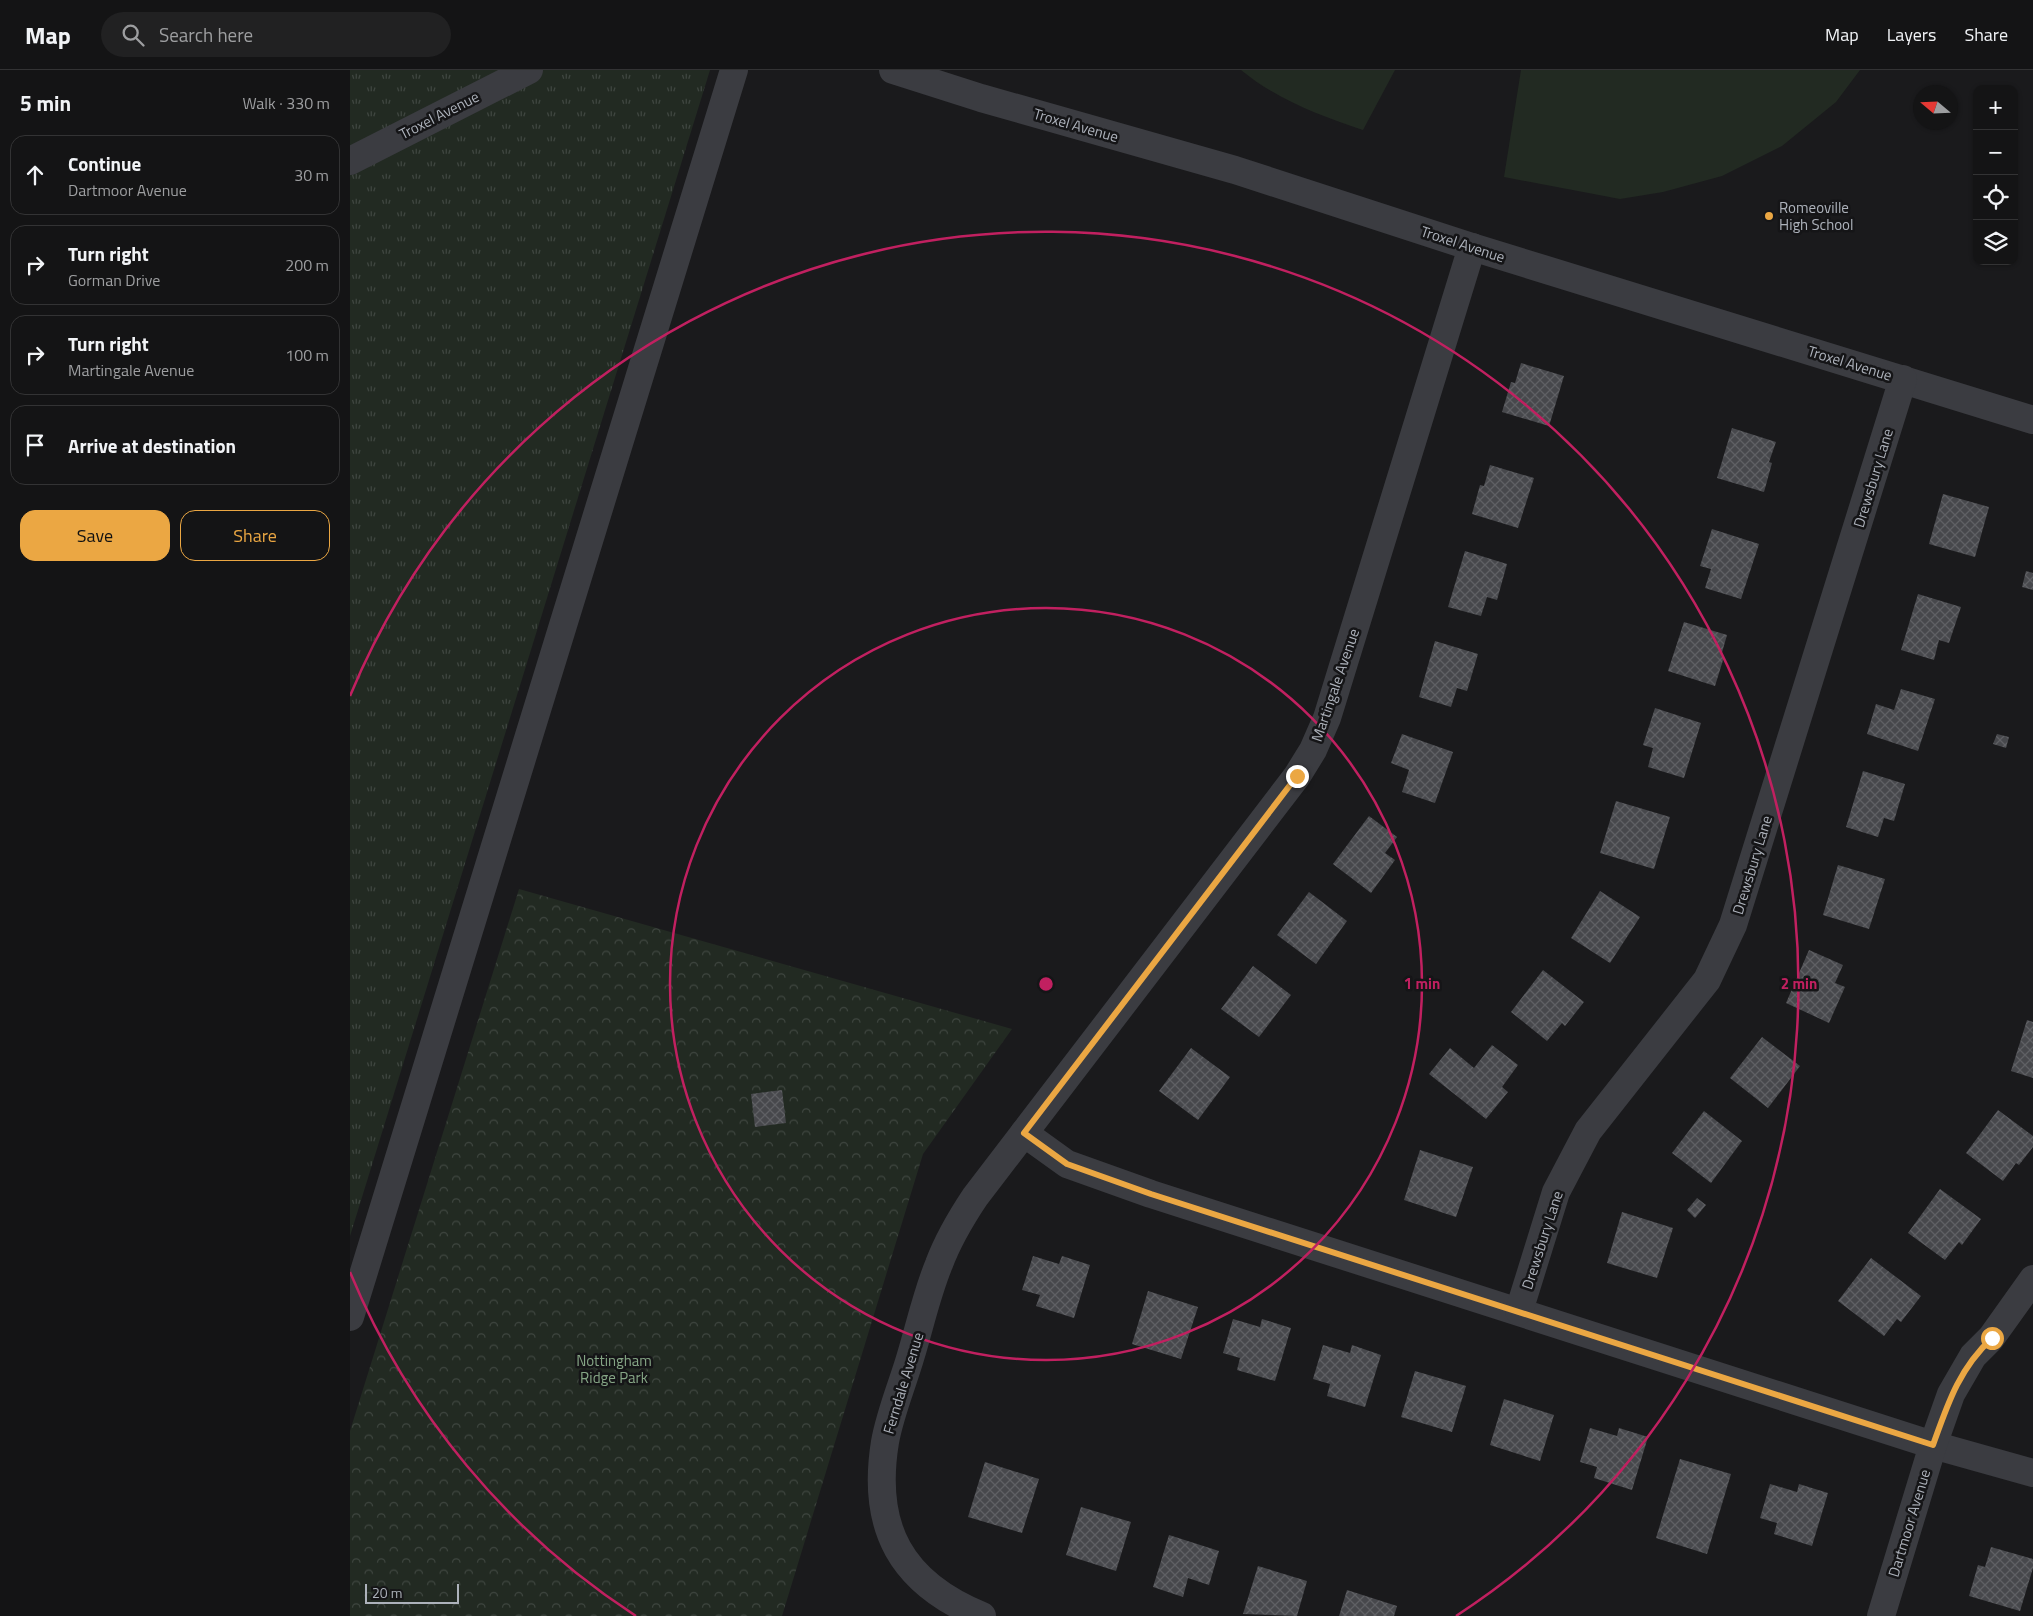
<!DOCTYPE html>
<html lang="en">
<head>
<meta charset="utf-8">
<style>
	body { margin:0; font-family:"Titillium Web",sans-serif; background:#212122; color:#f1f3f6 }
	.controls { position:absolute; right:15px; top:15px; display:grid; overflow:hidden; border-radius:10px; box-shadow:0 1px 4px #0004 }
	.controls button { width:45px; height:45px; display:grid; place-items:center; padding:0; border:0; border-bottom:1px solid #333334; background:#141415; color:#f1f3f6; font:25px sans-serif }
	.compass { position:absolute; left:1563px; top:15px; width:45px; height:45px; border-radius:50%; background:#141415; box-shadow:0 1px 4px #0004; rotate:289deg }
	.scale { position:absolute; left:15px; bottom:12px; width:94px; box-sizing:border-box; padding-left:5px; border:2px solid #adb2bb; border-top:0; font-size:14px; line-height:18px; white-space:nowrap; color:#adb2bb; -webkit-text-stroke:4px #151517; paint-order:stroke }
	.stop { position:absolute; width:15px; height:15px; margin:-11px; border:4px solid #eba743; border-radius:50%; background:#fff }
	.stop.end { background:#eba743; border-color:#fff; box-shadow:0 1px 5px #0008 }
	.list { margin:0; padding:0; list-style:none }
	h2 { display:flex; justify-content:space-between; align-items:center; height:65px; margin:0; padding:0 20px; font-size:21px }
	h2 small { font-size:16px; font-weight:400; color:#9d9ea0 }
	.list li { display:grid; grid-template-columns:32px 1fr auto; gap:15px; align-items:center; box-sizing:border-box; height:80px; margin:0 10px 10px; padding:0 10px; border:1px solid #333334; border-radius:15px }
	.list b { display:block; font-size:19px; white-space:nowrap }
	.list p { margin:0; font-size:16px; white-space:nowrap; color:#9d9ea0 }
	.list em { font-size:16px; font-style:normal; color:#9d9ea0 }
	.actions { display:flex; gap:10px; padding:15px 20px }
	.actions a { flex:1; padding:11px 0; border:1px solid #eba743; border-radius:15px; text-align:center; font-size:18px; color:#eba743 }
	.actions .main { background:#eba743; color:#111 }
	.icon { flex:none; width:28px; height:28px; fill:none; stroke:currentColor; stroke-width:2; stroke-linecap:round; stroke-linejoin:round }
	.map { position:relative; flex:none; width:1683px; height:1546px; overflow:hidden }
	header { display:flex; align-items:center; gap:30px; box-sizing:border-box; height:70px; padding:0 25px; background:#141415; border-bottom:1px solid #333334 }
	header strong { font-size:24px }
	nav { display:flex; gap:28px; margin-inline-start:auto; font-size:18px }
	.search { width:350px; height:45px; background:#212122; display:flex; align-items:center; gap:12px; box-sizing:border-box; padding:0 18px; border-radius:28px; color:#9d9ea0; font-size:19px }
	main { display:flex }
	aside { flex:1; background:#141415 }
	.map>svg:first-child { display:block }
</style>
</head>
<body>
<header>
<strong>Map</strong>
<div class="search"><svg class="icon" aria-label="search" viewBox="0 0 24 24"><circle cx="10" cy="10" r="6"/><path d="M15 15l6 6"/></svg>Search here</div>
<nav><a>Map</a><a>Layers</a><a>Share</a></nav>
</header>
<main>
<aside>
<h2>5 min<small>Walk · 330 m</small></h2>
<ul class="list">
<li><svg class="icon" aria-label="ahead" viewBox="0 0 24 24"><path d="M12 20V5M6 11l6-6 6 6"/></svg><div><b>Continue</b><p>Dartmoor Avenue</p></div><em>30 m</em></li>
<li><svg class="icon" aria-label="right" viewBox="0 0 24 24"><path d="M7 20v-9h11M14 6l5 5-5 5"/></svg><div><b>Turn right</b><p>Gorman Drive</p></div><em>200 m</em></li>
<li><svg class="icon" aria-label="right" viewBox="0 0 24 24"><path d="M7 20v-9h11M14 6l5 5-5 5"/></svg><div><b>Turn right</b><p>Martingale Avenue</p></div><em>100 m</em></li>
<li><svg class="icon" aria-label="arrive" viewBox="0 0 24 24"><path d="M6 21V4h12l-3 4 3 4H6"/></svg><div><b>Arrive at destination</b></div></li>
</ul>
<div class="actions"><a class="main">Save</a><a>Share</a></div>
</aside>
<div class="map">
<svg width="1683" height="1546" viewBox="0 0 1683 1546">
	<defs>
		<pattern id="grass-tufts" width="24" height="20" patternUnits="userSpaceOnUse" patternTransform="scale(1.25)"><rect width="24" height="20" fill="#222a22"/><path d="M3 7l-1-3M5 7V3M7 7l1-3M15 17l-1-3M17 17v-4M19 17l1-3" fill="none" stroke="#3f4640"/></pattern>
		<pattern id="forest-crowns" width="20" height="18" patternUnits="userSpaceOnUse" patternTransform="scale(1.25)"><rect width="20" height="18" fill="#222a22"/><path d="M2 6a3 3 0 1 1 6 0M12 15a3 3 0 1 1 6 0" fill="none" stroke="#3f4640"/></pattern>
		<pattern id="building-cross-hatch" width="8" height="8" patternUnits="userSpaceOnUse" patternTransform="scale(1.25)"><rect width="8" height="8" fill="#47484c"/><path d="M0 0l8 8M0 8l8-8" fill="none" stroke="#5f6064"/></pattern>
	</defs>
	<rect width="100%" height="100%" fill="#1a1a1c"/>
	<polygon fill="url(#grass-tufts)" points="0,0 360,0 0,1166"/>
	<polygon fill="url(#forest-crowns)" points="169,819 662,959 573,1084 432,1546 0,1546 0,1361"/>
	<g fill="#222a22">
		<path d="M891,0H1045L1013,60C970,46 926,29 891,0Z"/>
		<polygon points="1171,0 1510,0 1486,32 1432,76 1372,106 1313,122 1270,129 1154,107"/>
	</g>
	<g fill="url(#building-cross-hatch)">
		<polygon points="1171,293 1214,306 1199,356 1152,342 1161,312 1165,313"/>
		<polygon points="1382,358 1426,372 1419,392 1422,393 1414,422 1367,408"/>
		<polygon points="1140,395 1184,408 1168,458 1122,444 1130,415 1134,416"/>
		<polygon points="1593,424 1639,437 1625,487 1579,474"/>
		<polygon points="1362,459 1409,474 1391,529 1355,518 1361,499 1350,496"/>
		<polygon points="1115,481 1157,494 1147,530 1137,527 1131,546 1098,537"/>
		<polygon points="1676,501 1683,503 1683,520 1672,517"/>
		<polygon points="1568,524 1611,537 1599,573 1589,570 1584,590 1551,580"/>
		<polygon points="1334,552 1377,565 1371,586 1374,587 1365,616 1318,601"/>
		<polygon points="1085,571 1128,584 1117,621 1107,618 1101,637 1069,627"/>
		<polygon points="1551,619 1585,629 1568,681 1517,664 1526,634 1544,640"/>
		<polygon points="1305,638 1351,653 1334,708 1298,697 1303,678 1293,675"/>
		<polygon points="1052,664 1103,682 1085,733 1052,722 1059,700 1041,693"/>
		<polygon points="1647,664 1659,667 1656,678 1643,674"/>
		<polygon points="1513,701 1555,714 1544,751 1534,748 1528,767 1496,757"/>
		<polygon points="1266,731 1320,747 1304,799 1250,783"/>
		<polygon points="1019,746 1047,767 1035,783 1045,790 1021,823 983,794"/>
		<polygon points="1488,795 1535,809 1519,859 1473,845"/>
		<polygon points="1250,821 1290,847 1260,893 1221,868"/>
		<polygon points="959,822 997,851 966,894 927,865"/>
		<polygon points="1459,880 1493,895 1485,913 1495,917 1479,953 1436,933"/>
		<polygon points="903,896 941,925 909,967 871,939"/>
		<polygon points="1193,900 1234,932 1215,956 1212,953 1197,971 1161,942"/>
		<polygon points="1677,950 1683,952 1683,1008 1661,1001"/>
		<polygon points="1412,967 1450,996 1418,1038 1380,1008"/>
		<polygon points="1142,975 1168,995 1152,1017 1158,1022 1136,1049 1079,1004 1100,978 1124,998"/>
		<polygon points="841,978 880,1007 848,1050 809,1021"/>
		<polygon points="432,1020 436,1053 405,1057 401,1024"/>
		<polygon points="1648,1040 1683,1066 1683,1077 1669,1095 1666,1093 1653,1111 1616,1083"/>
		<polygon points="1354,1041 1392,1071 1361,1113 1322,1083"/>
		<polygon points="1070,1080 1123,1097 1106,1147 1054,1130"/>
		<polygon points="1590,1119 1631,1149 1612,1175 1609,1172 1595,1190 1558,1163"/>
		<polygon points="1347,1128 1356,1135 1345,1148 1337,1140"/>
		<polygon points="1272,1142 1323,1158 1307,1208 1257,1193"/>
		<polygon points="683,1186 709,1194 712,1186 740,1195 724,1248 686,1236 690,1225 672,1220"/>
		<polygon points="1521,1188 1571,1226 1551,1252 1547,1249 1534,1266 1488,1231"/>
		<polygon points="798,1221 848,1237 831,1289 782,1274"/>
		<polygon points="883,1249 910,1257 912,1249 941,1258 925,1311 887,1300 890,1288 873,1283"/>
		<polygon points="973,1275 1000,1283 1002,1275 1031,1285 1015,1337 977,1326 980,1314 963,1309"/>
		<polygon points="1065,1301 1116,1316 1102,1362 1051,1347"/>
		<polygon points="1154,1329 1204,1345 1190,1391 1140,1375"/>
		<polygon points="1240,1358 1267,1366 1269,1358 1298,1367 1282,1420 1244,1408 1247,1397 1230,1392"/>
		<polygon points="1330,1389 1381,1404 1357,1484 1306,1468"/>
		<polygon points="635,1392 689,1409 672,1463 618,1447"/>
		<polygon points="1420,1414 1447,1422 1449,1414 1478,1423 1462,1476 1424,1464 1427,1453 1410,1448"/>
		<polygon points="731,1437 781,1452 766,1501 716,1485"/>
		<polygon points="819,1465 869,1481 859,1515 838,1508 833,1527 803,1517"/>
		<polygon points="1641,1477 1683,1489 1683,1498 1670,1541 1619,1526 1628,1495 1635,1497"/>
		<polygon points="908,1496 957,1511 947,1546 893,1544"/>
		<polygon points="997,1520 1047,1536 1044,1546 989,1546"/>
	</g>
	<g fill="none" stroke-linecap="round" stroke-linejoin="round">
		<g stroke="#3b3c41" stroke-width="28">
			<polyline points="543,0 631,28 885,100 1122,177 1683,350"/>
			<polyline points="0,91 179,0"/>
			<polyline points="674,1063 717,1094 801,1124 1583,1375 1683,1403"/>
			<polyline points="1169,1241 1206,1122 1238,1061 1357,910 1383,855 1553,309"/>
			<polyline points="0,1247 384,0"/>
			<path d="M632,1546C551,1513 521,1458 535,1372C540,1343 553,1313 561,1285C570,1255 577,1223 589,1194C598,1170 611,1148 625,1127L947,706L963,680L977,648L1122,177"/>
			<polyline points="1531,1546 1583,1375 1601,1324 1623,1286 1641,1268 1683,1209"/>
		</g>
	</g>
	<g fill="none" stroke-linecap="round" stroke-linejoin="round">
		<path stroke="#eba743" stroke-width="6" d="M947,706L674,1063L717,1094L801,1124L1583,1375C1598,1333 1609,1299 1642,1268"/>
	</g>
	<g fill="none" stroke="#c12060" stroke-width="2.5">
		<circle cx="696" cy="914" r="376"/>
		<path d="M286 1546A753 753 0 0 1 0 1202M0 626A753 753 0 1 1 1106 1546"/>
	</g>
	<circle fill="#eba743" stroke="#151517" stroke-width="2" cx="1419" cy="146" r="5"/>
	<g text-anchor="middle" dominant-baseline="central" stroke-width="5" stroke-linejoin="round" paint-order="stroke">
		<g font-size="15" fill="#adb2bb" stroke="#151517">
			<text transform="translate(89 45) rotate(-27)">Troxel Avenue</text>
			<text transform="translate(726 55) rotate(16)">Troxel Avenue</text>
			<text transform="translate(1113 174) rotate(18)">Troxel Avenue</text>
			<text transform="translate(1500 293) rotate(17)">Troxel Avenue</text>
			<text transform="translate(1523 408) rotate(-73)">Drewsbury Lane</text>
			<text transform="translate(985 615) rotate(-71)">Martingale Avenue</text>
			<text transform="translate(1402 795) rotate(-73)">Drewsbury Lane</text>
			<text transform="translate(1192 1170) rotate(-72)">Drewsbury Lane</text>
			<text transform="translate(553 1313) rotate(-73)">Ferndale Avenue</text>
			<text transform="translate(1559 1453) rotate(-73)">Dartmoor Avenue</text>
		</g>
		<g font-size="15" fill="#adb2bb" stroke="#151517" text-anchor="start">
			<text x="1429" y="137">Romeoville<tspan x="1429" dy="17">High School</tspan></text>
		</g>
		<g font-size="15" fill="#85a585" stroke="#151517">
			<text x="264" y="1290">Nottingham<tspan x="264" dy="17">Ridge Park</tspan></text>
		</g>
	</g>
	<circle cx="696" cy="914" r="8" fill="#c12060" stroke="#151517" stroke-width="2.5"/>
	<g font-size="15" text-anchor="middle" font-weight="bold" fill="#c12060" stroke="#151517" stroke-width="5" stroke-linejoin="round" paint-order="stroke">
		<text x="1072" y="919">1 min</text>
		<text x="1449" y="919">2 min</text>
	</g>
</svg>
<div class="controls">
<button>+</button>
<button>−</button>
<button><svg class="icon" aria-label="locate" viewBox="0 0 24 24"><circle cx="12" cy="12" r="6"/><path d="M12 2v4M12 18v4M2 12h4M18 12h4"/></svg></button>
<button><svg class="icon" aria-label="layers" viewBox="0 0 24 24"><path d="M12 4l9 5-9 5-9-5zM3 14l9 5 9-5"/></svg></button>
</div>
<svg class="compass" viewBox="-18 -18 36 36"><path d="M0-13l5 13h-10z" fill="#e53935"/><path d="M0 13l5-13h-10z" fill="#9d9ea0"/></svg>
<div class="scale">20 m</div>
<div class="stop" style="left:1642px;top:1268px"></div>
<div class="stop end" style="left:947px;top:706px"></div>
</div>
</main>
</body>
</html>
